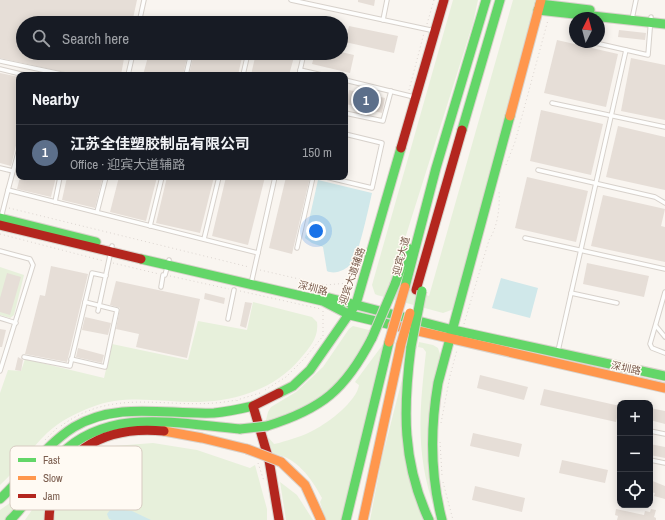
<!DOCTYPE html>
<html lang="en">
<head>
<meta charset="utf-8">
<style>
	body { margin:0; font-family:"Archivo Narrow","Noto Sans SC",sans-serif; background:#242831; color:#f1f3f6 }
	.controls { position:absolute; right:12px; bottom:12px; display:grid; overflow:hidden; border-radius:8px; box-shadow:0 2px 10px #0003 }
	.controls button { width:36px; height:36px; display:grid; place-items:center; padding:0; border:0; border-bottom:1px solid #363941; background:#171b24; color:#f1f3f6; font:20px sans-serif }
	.compass { position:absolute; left:569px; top:12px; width:36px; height:36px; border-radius:50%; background:#171b24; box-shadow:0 2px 10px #0003; rotate:6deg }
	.you { position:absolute; left:316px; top:231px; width:14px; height:14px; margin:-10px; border:3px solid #fff; border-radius:50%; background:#1a73e8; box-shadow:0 0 0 6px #1a73e833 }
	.badge { display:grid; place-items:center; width:26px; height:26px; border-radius:50%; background:#d93025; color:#fff; font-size:13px; font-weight:700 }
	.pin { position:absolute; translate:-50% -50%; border:2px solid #fff; box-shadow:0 1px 4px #0006 }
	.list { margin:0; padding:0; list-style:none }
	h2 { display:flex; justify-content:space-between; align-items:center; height:52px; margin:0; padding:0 16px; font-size:17px }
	h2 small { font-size:13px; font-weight:400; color:#9ea1a6 }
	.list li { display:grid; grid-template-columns:26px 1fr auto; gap:12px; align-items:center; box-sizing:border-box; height:56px; padding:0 16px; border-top:1px solid #363941 }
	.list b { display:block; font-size:15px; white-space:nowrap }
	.list p { margin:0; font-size:13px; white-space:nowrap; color:#9ea1a6 }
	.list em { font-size:13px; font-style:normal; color:#9ea1a6 }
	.icon { flex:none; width:22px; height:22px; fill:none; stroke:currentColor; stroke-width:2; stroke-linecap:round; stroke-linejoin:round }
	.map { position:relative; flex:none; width:665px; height:520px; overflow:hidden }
	.search { position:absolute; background:#171b24; box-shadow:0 2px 10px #0003; left:16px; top:16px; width:332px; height:44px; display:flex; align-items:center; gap:10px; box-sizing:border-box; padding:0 14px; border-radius:22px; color:#9ea1a6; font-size:15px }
	.panel { position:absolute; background:#171b24; box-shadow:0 2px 10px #0003; left:16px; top:72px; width:332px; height:108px; border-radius:8px }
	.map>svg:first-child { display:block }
</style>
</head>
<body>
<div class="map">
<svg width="665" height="520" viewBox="0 0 665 520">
	<rect width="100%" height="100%" fill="#f9f5f0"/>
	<g fill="#e7f0db">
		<polygon points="453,0 478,0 473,23 391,283 429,296 513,0 538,0 454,309 443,313 377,295 375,294 372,285"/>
		<polygon points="0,267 24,275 14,315 10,318 0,315"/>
		<path d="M253,302L312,317L317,322C319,337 310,347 300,359C276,388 237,401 200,402C164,403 127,393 92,407C76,413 60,421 47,433C30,449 18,469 0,485V393L8,370L21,371L25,359L104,378L112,344L188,360L198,321L247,330Z"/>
		<polygon points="353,326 373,331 361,355 316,406 265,424 268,412 271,407 296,392 323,367 349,329"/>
		<path d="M419,342L433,345L438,348L441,357L429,415L440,520H435L434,518L437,516C415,456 419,415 426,352L423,348L418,347Z"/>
		<path d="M384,343L343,520H326L320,502L322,498C312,479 296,456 273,454L268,437L274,444L279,443C291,439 304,436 314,430C328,423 357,401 359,385L355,382Z"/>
		<polygon points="406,364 401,420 424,520 370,520 382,458"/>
		<path d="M153,443L197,450L250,468L255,465L267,509V520H54C58,485 72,463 103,446L105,449L114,446Z"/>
		<polygon points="60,451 8,520 0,520 0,510 17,498"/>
		<polygon points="59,471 46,520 25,520"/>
		<polygon points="280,482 297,495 313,520 286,520"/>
	</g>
	<g fill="#d0e8ea">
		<path d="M318,180L372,193C369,206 359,254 352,263C346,270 335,275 327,271L323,247L312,243L305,238Z"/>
		<polygon points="501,278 538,288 530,318 492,308"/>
		<polygon points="114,509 132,511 151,520 171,520 112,520 109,519 107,514 110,510"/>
	</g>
	<g fill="#e6ded7">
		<polygon points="0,0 137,0 132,23 23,23 23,53 125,53 121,75 77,75 0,58"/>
		<polygon points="358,0 375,0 374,6 358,2"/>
		<polygon points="349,26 398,36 394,53 345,42"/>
		<polygon points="619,30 646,33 645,40 618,37"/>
		<polygon points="557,40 618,54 606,107 544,93"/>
		<polygon points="341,52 354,55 350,73 312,64 315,53"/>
		<polygon points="149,53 188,53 183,75 143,75"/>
		<polygon points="194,53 243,53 238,75 189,75"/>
		<polygon points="256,53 279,53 294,57 289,75 251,75"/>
		<polygon points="631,58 665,65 665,120 621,111"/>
		<polygon points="0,73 19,77 19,133 11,166 0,163"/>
		<polygon points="349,90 385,98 382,113 346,104"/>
		<polygon points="541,110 603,124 591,175 530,161"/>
		<polygon points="618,126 665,137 665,190 606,177"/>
		<polygon points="20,177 56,177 51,197 17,189"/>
		<polygon points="67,177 103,177 95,208 62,200"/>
		<polygon points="119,177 157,177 146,221 110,212"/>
		<polygon points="167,177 214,177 200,233 156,223"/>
		<polygon points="226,177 265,177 248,245 212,236"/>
		<polygon points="286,177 310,177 292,254 269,248"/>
		<polygon points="527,177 588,191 576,242 515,228"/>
		<polygon points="603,195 665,209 661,226 665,227 665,262 591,246"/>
		<polygon points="587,263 649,276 644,297 583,284"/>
		<polygon points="51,266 88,274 67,362 25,354 40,295 45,296"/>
		<polygon points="7,273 21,277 10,315 0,312 0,298"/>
		<polygon points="116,281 200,299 187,358 136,347 139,334 116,329 120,308 110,305"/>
		<polygon points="205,293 225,298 224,304 204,299"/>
		<polygon points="245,302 252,303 246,328 240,326"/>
		<polygon points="85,317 111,323 108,335 82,330"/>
		<polygon points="0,329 6,330 2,347 0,347"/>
		<polygon points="78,348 104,355 102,363 76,357"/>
		<polygon points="18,357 23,360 21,371 15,370"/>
		<polygon points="480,375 528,387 524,400 477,388"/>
		<polygon points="544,389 620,406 616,422 540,405"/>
		<polygon points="650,408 665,411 665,424 650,420"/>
		<polygon points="473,433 522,444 519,457 470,446"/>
		<polygon points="650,444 665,447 665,458 650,455"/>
		<polygon points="562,460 608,470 605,483 559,473"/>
		<polygon points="650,480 665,486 665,499 654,496 655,493 650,492"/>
		<polygon points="475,486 525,498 522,512 472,500"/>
		<polygon points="616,509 644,515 645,511 650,512 651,509 656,510 654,517 656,518 656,520 617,520 618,516 615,515"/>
	</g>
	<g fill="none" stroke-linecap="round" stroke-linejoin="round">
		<defs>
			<g id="lane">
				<polyline points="291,0 435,31"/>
				<polyline points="162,19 180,23"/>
				<polyline points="632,19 636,0"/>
				<polyline points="383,20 387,0"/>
				<polyline points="139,23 144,0"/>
				<polyline points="573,38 575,38"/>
				<polyline points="591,42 648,55 651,17"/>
				<polyline points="0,61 66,75"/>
				<polyline points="0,69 25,75"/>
				<polyline points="300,70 322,75"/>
				<polyline points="128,75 133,53"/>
				<polyline points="186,75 191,53"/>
				<polyline points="243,75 248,53"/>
				<polyline points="299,75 304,53"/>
				<polyline points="345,80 414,97"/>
				<polyline points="552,103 665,127"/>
				<polyline points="345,113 383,121 391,91"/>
				<polyline points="19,149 8,190 258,253"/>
				<polyline points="0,168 13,171"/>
				<polyline points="538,170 655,197 665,203"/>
				<polyline points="326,177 372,188 382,143 345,134"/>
				<polyline points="55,202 60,177"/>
				<polyline points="97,212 106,177"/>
				<polyline points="1,218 8,190"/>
				<polyline points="150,226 162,177"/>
				<polyline points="525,238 665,269"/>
				<polyline points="204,239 219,177"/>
				<polyline points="297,248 313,177"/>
				<polyline points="0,251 30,259 33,265 0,371"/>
				<polyline points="165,275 169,260"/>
				<polyline points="251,284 275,177"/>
				<polyline points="161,287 163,275"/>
				<polyline points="665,292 650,344 652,348 665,353"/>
				<polyline points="571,293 617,303"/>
				<polyline points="98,311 112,246"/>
				<polyline points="0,318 16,323"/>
				<polyline points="228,319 234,290"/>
				<polyline points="656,326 665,337"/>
				<polyline points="558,351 626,50"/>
				<polyline points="24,357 70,366 92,273 106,276"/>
				<polyline points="71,359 105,367 117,310 85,302"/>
				<polyline points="650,431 665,434"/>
				<polyline points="650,460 665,463"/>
			</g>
			<g id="fast">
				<polyline points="540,4 590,10"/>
				<polyline points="538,10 665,24"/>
				<polyline points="462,130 500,0"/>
				<polyline points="0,218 96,242"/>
				<polyline points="141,259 323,301 350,315 392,325"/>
				<polyline points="395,284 408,248"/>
				<polyline points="405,287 436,168 486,0"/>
				<polyline points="318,295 453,330 665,376"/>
				<path d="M411,347C403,409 402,462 429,520"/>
				<polyline points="279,393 293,386 310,370 356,304 401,148"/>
				<path d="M267,426C322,409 345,390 372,338"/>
				<path d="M0,499C25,476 45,445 74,427C117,401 167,415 214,413C227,412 240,409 253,406"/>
				<path d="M10,520C31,501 41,475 60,455C108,406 179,424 240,429"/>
				<polyline points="346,520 389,342"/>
				<path d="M442,520C430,474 430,430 438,383L510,116"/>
			</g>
			<g id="slow">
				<polyline points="510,116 541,0"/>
				<polyline points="392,325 665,388"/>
				<polyline points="164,431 202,438 247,449"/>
				<polyline points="281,462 305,485 321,520"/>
				<polyline points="363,520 401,344"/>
			</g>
			<g id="jam">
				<polyline points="401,148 444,0"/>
				<polyline points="0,225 141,259"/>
				<polyline points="416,290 462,130"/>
				<polyline points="279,393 253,406 269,460 279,520"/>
				<path d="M49,520C51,453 102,425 164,431"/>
			</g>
		</defs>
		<use href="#lane" stroke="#d7d1cb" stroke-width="5.5"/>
		<use href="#fast" stroke="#d9d2cb" stroke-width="11"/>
		<use href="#slow" stroke="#d9d2cb" stroke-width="11"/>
		<use href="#jam" stroke="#d9d2cb" stroke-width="11"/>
		<g stroke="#dcd5d0" stroke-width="1" stroke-dasharray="1 3" stroke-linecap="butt">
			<polyline points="427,24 434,0"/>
			<polyline points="409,90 424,33"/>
			<polyline points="506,165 515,142 548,20"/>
			<polyline points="9,208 249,267"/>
			<polyline points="0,234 104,261"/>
			<polyline points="113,263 159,274"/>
			<polyline points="260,270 325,285"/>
			<polyline points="170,276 229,289"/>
			<polyline points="325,288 325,285 349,283 355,277"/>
			<polyline points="240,291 321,309"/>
			<path d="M464,324L489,240C498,226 500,207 499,191"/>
			<polyline points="265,390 286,377 304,359 323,336 323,309"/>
			<polyline points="237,401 237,400 260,393"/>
			<polyline points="441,423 450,376 457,350"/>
			<path d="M61,426C118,384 174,413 236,400"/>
			<polyline points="45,440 58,427"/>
			<polyline points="440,442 442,475"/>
			<polyline points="258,463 264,481"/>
			<polyline points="443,482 453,520"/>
		</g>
		<use href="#lane" stroke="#fefefd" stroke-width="3.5"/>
		<use href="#fast" stroke="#63d668" stroke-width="9"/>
		<use href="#slow" stroke="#ff974d" stroke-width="9"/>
		<use href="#jam" stroke="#b3261e" stroke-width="9"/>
		<defs>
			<g id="fast-bridge">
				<polyline points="372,338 395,284"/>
				<polyline points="411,347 422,291"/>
				<polyline points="240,429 267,426"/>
			</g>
			<g id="slow-bridge">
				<polyline points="389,342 405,287"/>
				<polyline points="401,344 410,313"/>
				<polyline points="247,449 281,462"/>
			</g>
		</defs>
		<use href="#fast-bridge" stroke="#dad1cc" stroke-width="11" stroke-linecap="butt"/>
		<use href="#slow-bridge" stroke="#dad1cc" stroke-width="11" stroke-linecap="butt"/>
		<use href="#fast-bridge" stroke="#63d668" stroke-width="9"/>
		<use href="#slow-bridge" stroke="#ff974d" stroke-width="9"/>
	</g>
	<g text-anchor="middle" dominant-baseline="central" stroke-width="3" stroke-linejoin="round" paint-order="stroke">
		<g font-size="10" fill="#7a5c4d" stroke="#fffaf3">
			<text transform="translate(401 256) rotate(-75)">迎宾大道</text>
			<text transform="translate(352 276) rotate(-71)">迎宾大道辅路</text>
			<text transform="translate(313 288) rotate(15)">深圳路</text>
			<text transform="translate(626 368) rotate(12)">深圳路</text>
		</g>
	</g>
	<rect x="10" y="446" width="132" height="64" rx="6" fill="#fffaf3" stroke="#d7cbc1" stroke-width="1"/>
	<rect x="18" y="458" width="18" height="4" fill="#63d668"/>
	<rect x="18" y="476" width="18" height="4" fill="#ff974d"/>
	<rect x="18" y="494" width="18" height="4" fill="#b3261e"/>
	<g font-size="11" fill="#7a5c4d">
		<text x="43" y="464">Fast</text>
		<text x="43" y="482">Slow</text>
		<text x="43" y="500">Jam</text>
	</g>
</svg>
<div class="controls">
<button>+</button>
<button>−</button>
<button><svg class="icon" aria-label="locate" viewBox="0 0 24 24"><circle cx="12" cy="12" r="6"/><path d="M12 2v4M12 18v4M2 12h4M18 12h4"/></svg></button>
</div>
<svg class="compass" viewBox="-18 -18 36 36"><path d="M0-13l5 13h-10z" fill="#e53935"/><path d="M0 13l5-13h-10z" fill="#9ea1a6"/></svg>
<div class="you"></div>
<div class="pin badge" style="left:366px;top:100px;background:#5c6f8a">1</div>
<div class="search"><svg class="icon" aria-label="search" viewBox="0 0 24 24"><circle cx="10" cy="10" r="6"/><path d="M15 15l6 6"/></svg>Search here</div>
<section class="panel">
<h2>Nearby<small></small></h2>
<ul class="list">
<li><span class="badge" style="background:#5c6f8a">1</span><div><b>江苏全佳塑胶制品有限公司</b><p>Office · 迎宾大道辅路</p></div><em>150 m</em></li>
</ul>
</section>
</div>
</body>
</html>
